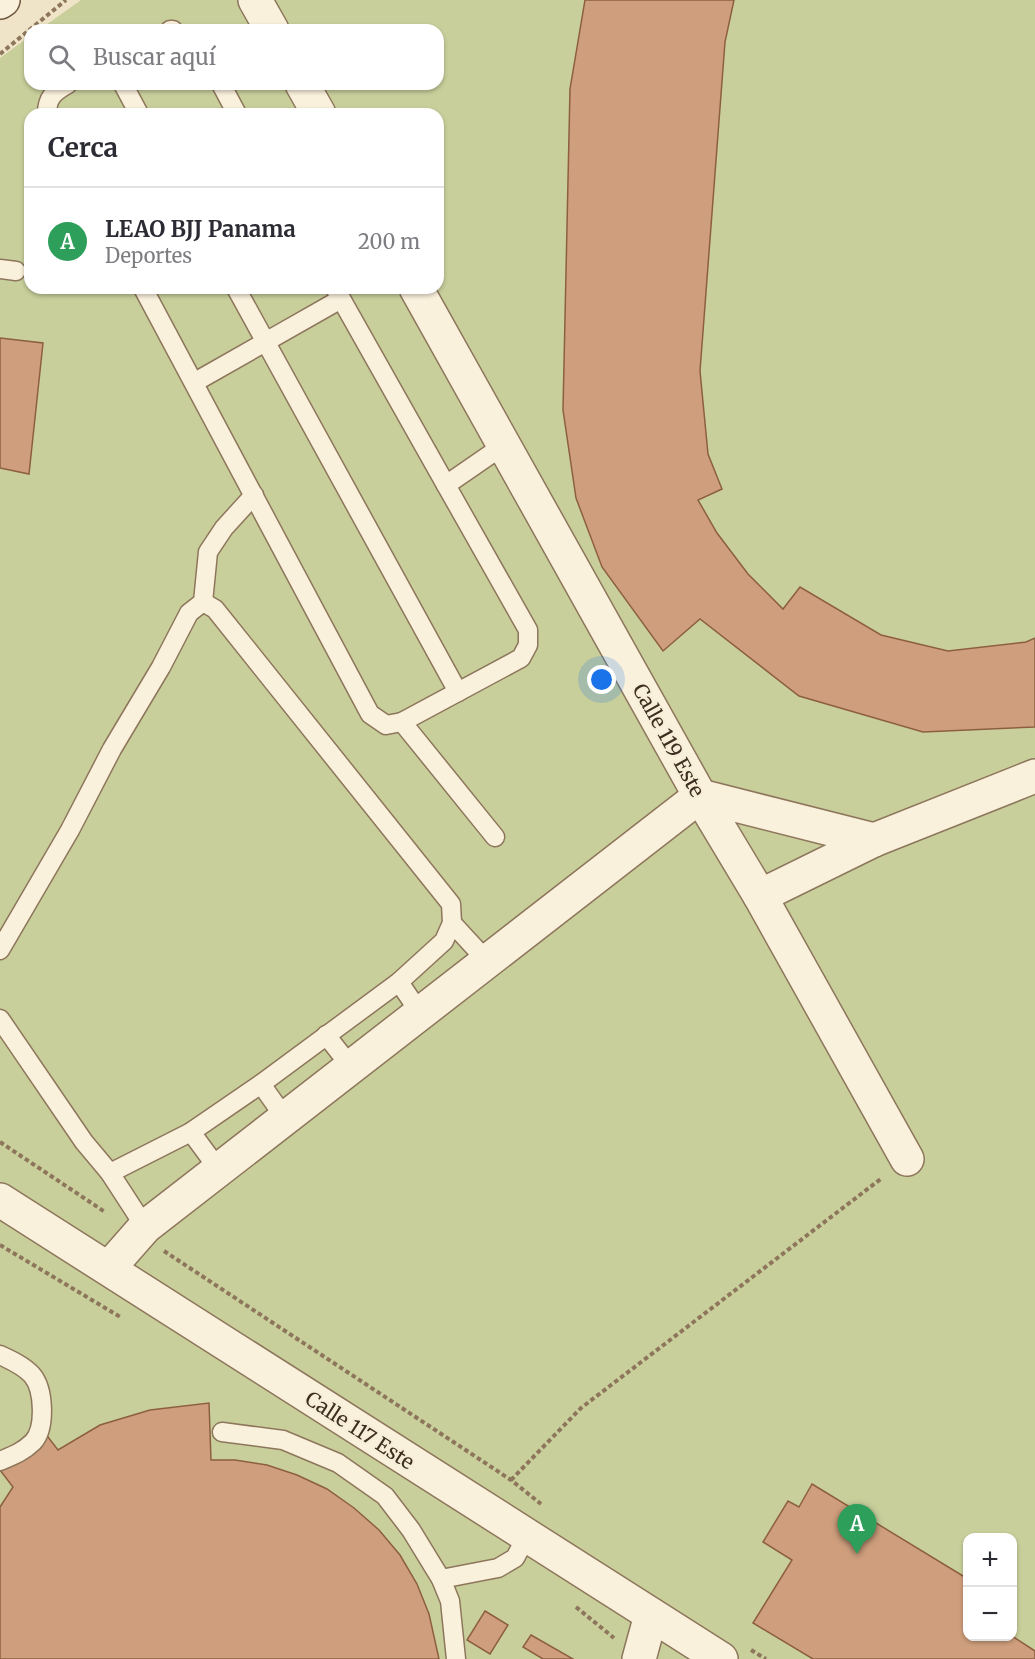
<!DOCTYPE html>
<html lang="es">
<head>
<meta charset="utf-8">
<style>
	body { margin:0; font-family:Merriweather,serif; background:#f2f2f3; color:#2b2b33 }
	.controls { position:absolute; right:18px; bottom:18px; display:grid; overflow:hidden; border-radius:12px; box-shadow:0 2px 4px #0004 }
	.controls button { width:54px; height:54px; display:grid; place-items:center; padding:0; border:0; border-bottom:2px solid #e1e1e2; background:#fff; color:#2b2b33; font:30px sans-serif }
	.you { position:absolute; left:602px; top:680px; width:21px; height:21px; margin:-15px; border:4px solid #fff; border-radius:50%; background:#1a73e8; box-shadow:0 0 0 9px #1a73e833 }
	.badge { display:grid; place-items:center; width:39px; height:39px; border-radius:50%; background:#d93025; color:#fff; font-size:20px; font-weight:700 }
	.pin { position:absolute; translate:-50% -50px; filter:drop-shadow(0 2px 3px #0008) }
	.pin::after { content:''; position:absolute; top:32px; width:21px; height:18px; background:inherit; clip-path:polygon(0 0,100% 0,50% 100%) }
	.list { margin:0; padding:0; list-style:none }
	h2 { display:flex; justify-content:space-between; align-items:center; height:78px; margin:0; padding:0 24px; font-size:26px }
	h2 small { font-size:20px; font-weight:400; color:#7c7c81 }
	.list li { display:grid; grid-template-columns:39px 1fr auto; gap:18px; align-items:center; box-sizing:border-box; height:108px; padding:0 24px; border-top:2px solid #e1e1e2 }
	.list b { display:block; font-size:22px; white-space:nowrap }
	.list p { margin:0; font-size:20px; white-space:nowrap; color:#7c7c81 }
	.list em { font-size:20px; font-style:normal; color:#7c7c81 }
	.icon { flex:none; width:33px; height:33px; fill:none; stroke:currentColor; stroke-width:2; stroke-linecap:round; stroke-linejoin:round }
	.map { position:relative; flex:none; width:1035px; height:1659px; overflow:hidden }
	.search { position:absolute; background:#fff; box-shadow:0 2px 4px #0004; left:24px; top:24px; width:420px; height:66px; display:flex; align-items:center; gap:15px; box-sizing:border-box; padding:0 21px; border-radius:18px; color:#7c7c81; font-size:22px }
	.panel { position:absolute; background:#fff; box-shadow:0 2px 4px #0004; left:24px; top:108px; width:420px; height:186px; border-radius:18px }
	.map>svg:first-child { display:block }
</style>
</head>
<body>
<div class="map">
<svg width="1035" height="1659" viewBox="0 0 1035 1659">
	<rect width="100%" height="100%" fill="#f0e4c8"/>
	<path fill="#c9cf9b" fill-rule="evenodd" d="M81,0H1035V1659H0V58L30,36V84H438V30H39ZM30,114H438V288H30ZM968,1538H1012V1636H968Z"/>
	<g fill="#cf9f7d" stroke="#8d5f41" stroke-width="1.5">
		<polygon points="585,0 734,0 725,42 700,371 708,454 722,489 698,500 717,533 748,574 783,609 800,587 881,635 948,651 1026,642 1035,638 1035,727 923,732 799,696 700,619 663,651 602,567 576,498 563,410 570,89"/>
		<polygon points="0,338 43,343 29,474 0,468"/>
		<polygon points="209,1403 211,1460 235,1460 267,1465 297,1475 327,1489 354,1508 379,1530 400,1555 417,1584 429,1614 439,1659 0,1659 0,1507 13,1487 0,1470 45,1433 58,1450 100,1425 150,1410"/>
		<polygon points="812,1484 968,1579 968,1636 1012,1636 1035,1651 1035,1659 813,1659 753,1623 792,1560 763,1542 788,1501 799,1507"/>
		<polygon points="485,1611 508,1625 490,1654 467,1640"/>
		<polygon points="531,1635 573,1659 543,1659 523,1647"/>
	</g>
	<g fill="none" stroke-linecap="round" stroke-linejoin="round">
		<defs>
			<g id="lane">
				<polyline points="170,30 173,30"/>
				<polyline points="123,84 139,114"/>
				<polyline points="221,84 237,114"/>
				<path d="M47,114C47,97 54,92 68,84"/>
				<polyline points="0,269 16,271"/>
				<polyline points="143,288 370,714 386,725 402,722 521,658 528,645 528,630 446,485 504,445"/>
				<polyline points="236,288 458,692"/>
				<polyline points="335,288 446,485"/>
				<polyline points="195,382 341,299"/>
				<polyline points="402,722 495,837"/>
				<polyline points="452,923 487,961"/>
				<polyline points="0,950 70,830 112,749 161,667 189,613 203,602 208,552 224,528 254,495"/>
				<polyline points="399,982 420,1013"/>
				<polyline points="0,1019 84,1142 110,1173 145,1227"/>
				<polyline points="326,1035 351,1067"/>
				<polyline points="261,1084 285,1118"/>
				<polyline points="191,1132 219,1170"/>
				<polyline points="110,1173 191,1132 261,1084 399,982 444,941 452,923 451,904 215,609 203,602"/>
				<path d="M0,1355C11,1360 24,1366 32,1375C44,1389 46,1428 33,1442C23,1452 12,1456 0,1461"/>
				<polyline points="222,1432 283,1440 338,1463 385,1496 411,1530 441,1579 450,1601 456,1659"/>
				<polyline points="441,1579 498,1568 515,1558 527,1536"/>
			</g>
			<g id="street">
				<polyline points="255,0 272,30"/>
				<polyline points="302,84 319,114"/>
				<polyline points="416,288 700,796 760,896 907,1159"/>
				<polyline points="760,896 874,840 1035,776"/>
				<polyline points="0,1200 721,1659"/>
				<polyline points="109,1268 145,1227 700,796 874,840"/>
				<polyline points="639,1659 651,1615"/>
			</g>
			<polyline id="secondary" points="0,2 3,0"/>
		</defs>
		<use href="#lane" stroke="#8d765c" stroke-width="21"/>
		<use href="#street" stroke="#8d765c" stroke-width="36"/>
		<use href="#secondary" stroke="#6f573f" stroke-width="36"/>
		<g stroke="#8d765c" stroke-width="4" stroke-dasharray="4.5 3" stroke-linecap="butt">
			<polyline points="0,54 66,0"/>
			<polyline points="0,1142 105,1212"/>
			<polyline points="0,1245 122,1318"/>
			<polyline points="164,1251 511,1480 541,1504"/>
			<polyline points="511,1480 581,1408 882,1178"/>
			<polyline points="576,1607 614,1638"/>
			<polyline points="751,1650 766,1659"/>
		</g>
		<use href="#lane" stroke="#faf1dc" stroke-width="18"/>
		<use href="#street" stroke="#faf1dc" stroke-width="33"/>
		<use href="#secondary" stroke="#faf1dc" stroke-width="33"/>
	</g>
	<g text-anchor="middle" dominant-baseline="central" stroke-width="4.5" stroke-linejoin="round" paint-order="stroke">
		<g font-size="20" fill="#3d2e20" stroke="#f7eed8">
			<text transform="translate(669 740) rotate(61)">Calle 119 Este</text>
			<text transform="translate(360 1430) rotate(33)">Calle 117 Este</text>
		</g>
	</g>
</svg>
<div class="controls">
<button>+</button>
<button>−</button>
</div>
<div class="you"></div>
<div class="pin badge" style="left:857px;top:1554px;background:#2e9e5b">A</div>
<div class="search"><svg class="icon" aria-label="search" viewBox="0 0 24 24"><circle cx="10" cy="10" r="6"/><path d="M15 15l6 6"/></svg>Buscar aquí</div>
<section class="panel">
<h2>Cerca<small></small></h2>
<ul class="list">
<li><span class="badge" style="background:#2e9e5b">A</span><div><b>LEAO BJJ Panama</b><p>Deportes</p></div><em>200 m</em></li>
</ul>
</section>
</div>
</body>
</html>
